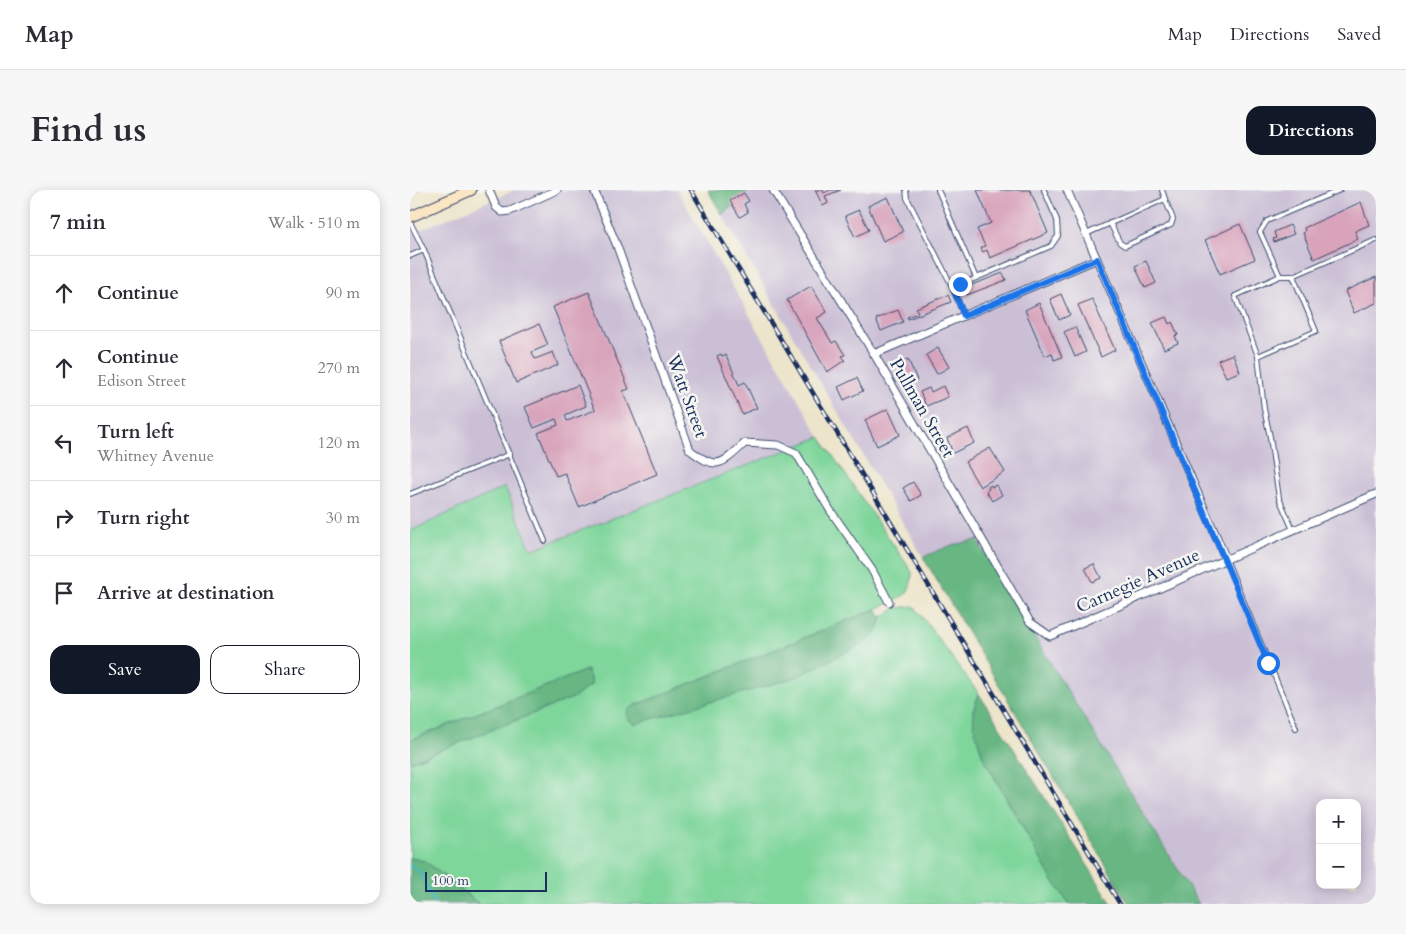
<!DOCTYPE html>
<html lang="en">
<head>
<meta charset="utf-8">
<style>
	body { margin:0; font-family:Cardo,serif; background:#f7f7f7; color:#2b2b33 }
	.controls { position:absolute; right:15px; bottom:15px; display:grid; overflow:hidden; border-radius:10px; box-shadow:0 2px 12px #0003 }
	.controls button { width:45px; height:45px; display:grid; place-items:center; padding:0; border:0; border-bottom:1px solid #e1e1e2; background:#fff; color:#2b2b33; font:25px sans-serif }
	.scale { position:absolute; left:15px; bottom:12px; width:122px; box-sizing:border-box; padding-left:5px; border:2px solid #1b2f5e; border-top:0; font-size:14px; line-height:18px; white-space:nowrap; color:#1b2f5e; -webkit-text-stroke:4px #f6f6f2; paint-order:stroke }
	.stop { position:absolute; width:15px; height:15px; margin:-11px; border:4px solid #1a73e8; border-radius:50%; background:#fff }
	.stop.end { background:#1a73e8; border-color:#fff; box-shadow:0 1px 5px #0008 }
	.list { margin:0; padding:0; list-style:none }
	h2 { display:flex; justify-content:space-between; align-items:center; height:65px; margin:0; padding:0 20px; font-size:21px }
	h2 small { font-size:16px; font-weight:400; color:#7c7c81 }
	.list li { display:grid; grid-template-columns:32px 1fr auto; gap:15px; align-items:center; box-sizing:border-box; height:75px; padding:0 20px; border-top:1px solid #e1e1e2 }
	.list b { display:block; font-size:19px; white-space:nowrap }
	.list p { margin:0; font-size:16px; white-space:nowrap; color:#7c7c81 }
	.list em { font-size:16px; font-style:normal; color:#7c7c81 }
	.actions { display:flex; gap:10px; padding:15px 20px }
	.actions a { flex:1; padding:11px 0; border:1px solid #111827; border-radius:15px; text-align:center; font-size:18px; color:#111827 }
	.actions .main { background:#111827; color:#fff }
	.icon { flex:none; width:28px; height:28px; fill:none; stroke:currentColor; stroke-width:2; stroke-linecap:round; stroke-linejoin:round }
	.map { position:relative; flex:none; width:966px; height:714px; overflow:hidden; border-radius:15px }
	header { display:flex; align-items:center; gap:30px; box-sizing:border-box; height:70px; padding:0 25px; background:#fff; border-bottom:1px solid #e1e1e2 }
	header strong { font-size:24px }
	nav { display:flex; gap:28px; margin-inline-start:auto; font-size:18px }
	.intro { display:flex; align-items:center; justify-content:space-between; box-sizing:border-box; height:120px; padding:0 30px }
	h1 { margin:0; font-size:35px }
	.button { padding:12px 22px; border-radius:15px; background:#111827; color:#fff; font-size:18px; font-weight:700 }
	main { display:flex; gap:30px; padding:0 30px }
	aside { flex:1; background:#fff; border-radius:15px; box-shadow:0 2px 12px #0003 }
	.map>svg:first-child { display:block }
</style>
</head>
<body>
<header>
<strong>Map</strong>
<nav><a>Map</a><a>Directions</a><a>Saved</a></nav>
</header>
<div class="intro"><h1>Find us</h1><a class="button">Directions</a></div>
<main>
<aside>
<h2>7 min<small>Walk · 510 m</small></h2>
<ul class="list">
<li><svg class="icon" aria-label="ahead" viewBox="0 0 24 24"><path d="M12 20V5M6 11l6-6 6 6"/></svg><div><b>Continue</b></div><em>90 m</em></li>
<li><svg class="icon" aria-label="ahead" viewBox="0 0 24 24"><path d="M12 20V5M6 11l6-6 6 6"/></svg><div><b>Continue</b><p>Edison Street</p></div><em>270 m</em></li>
<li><svg class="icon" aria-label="left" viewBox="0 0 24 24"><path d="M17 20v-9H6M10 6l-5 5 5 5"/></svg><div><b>Turn left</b><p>Whitney Avenue</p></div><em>120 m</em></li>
<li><svg class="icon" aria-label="right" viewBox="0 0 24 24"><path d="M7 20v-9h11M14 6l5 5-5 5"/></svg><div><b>Turn right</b></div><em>30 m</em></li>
<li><svg class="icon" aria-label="arrive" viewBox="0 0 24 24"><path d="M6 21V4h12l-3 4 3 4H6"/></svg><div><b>Arrive at destination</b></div></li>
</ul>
<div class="actions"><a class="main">Save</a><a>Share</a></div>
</aside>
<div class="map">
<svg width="966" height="714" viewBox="0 0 966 714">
	<rect width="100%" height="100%" fill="#f6f6f2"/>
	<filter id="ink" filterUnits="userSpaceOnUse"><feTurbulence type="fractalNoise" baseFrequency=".02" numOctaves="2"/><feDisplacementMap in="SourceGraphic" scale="10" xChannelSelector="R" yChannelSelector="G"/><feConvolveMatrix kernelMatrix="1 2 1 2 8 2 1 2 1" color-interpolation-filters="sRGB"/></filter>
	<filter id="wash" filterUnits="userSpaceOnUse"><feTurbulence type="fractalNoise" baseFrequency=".0096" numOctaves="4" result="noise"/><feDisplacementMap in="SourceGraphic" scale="20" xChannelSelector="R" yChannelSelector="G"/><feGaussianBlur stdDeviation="1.12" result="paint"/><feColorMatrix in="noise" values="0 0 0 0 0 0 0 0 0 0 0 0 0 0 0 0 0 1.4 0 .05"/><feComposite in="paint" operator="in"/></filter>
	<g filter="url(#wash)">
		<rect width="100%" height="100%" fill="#ede5cb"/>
		<g fill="#cbbfd5" fill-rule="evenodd">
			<polygon points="105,0 267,0 410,247 121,360 95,298 0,341 0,44"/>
			<path d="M338,0H966V714H789L630,456L567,351L542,355L513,367L312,25ZM910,613H947V695H910Z"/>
		</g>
		<path fill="#7fd69b" stroke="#4d827c" d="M410,247L502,382C502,409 487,409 466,419L224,516L468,440L472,427L486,418L504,416L569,504L563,520L564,537L573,567L643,691L660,714H69L15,671L0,668V572L165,507L182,494L177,480L0,550V341L95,297L121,360Z"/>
		<g fill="#67b783" stroke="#417370">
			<polygon points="298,0 338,0 338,1 312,25"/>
			<polygon points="567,350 630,456 789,714 719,714 513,367 542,355"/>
			<polygon points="466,419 472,427 468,440 456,452 384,488 224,534 216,527 218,520 224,516"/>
			<polygon points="177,480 182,494 165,507 0,572 0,550"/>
			<polygon points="569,504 702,714 660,714 643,691 573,567 564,537 563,521"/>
			<polygon points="0,668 15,671 69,714 0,714"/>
		</g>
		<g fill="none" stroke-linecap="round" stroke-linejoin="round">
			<polyline stroke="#48b7c0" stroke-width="2.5" points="0,676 9,681 25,714"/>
		</g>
		<g id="blocks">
			<g fill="#d8a3bb">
				<polygon points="405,0 413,0 414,3 420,0 431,0 415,6 418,13 413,16"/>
				<polygon points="567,0 620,0 638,43 580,68 577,60 573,62 571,58 575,56 567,39 581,33"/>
				<polygon points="334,3 339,11 334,14 338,22 330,27 320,11"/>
				<polygon points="478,7 493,42 473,51 458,16"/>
				<polygon points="951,12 959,35 945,41 948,49 904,69 893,43 895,42 894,38"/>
				<polygon points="449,20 459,40 445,47 435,26"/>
				<polygon points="830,34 845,69 810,84 795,50"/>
				<polygon points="880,35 884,44 864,52 863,49 866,48 864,42"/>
				<polygon points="736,71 746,93 735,98 725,76"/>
				<polygon points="593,83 596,90 557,105 554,98"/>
				<polygon points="966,87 966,113 944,123 935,101"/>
				<polygon points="401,96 417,122 407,128 422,153 426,151 435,165 432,166 435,170 417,182 377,110"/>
				<polygon points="179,102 219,199 213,201 247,284 169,317 155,283 146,286 128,243 148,235 146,229 124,238 115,217 168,195 176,216 155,225 157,231 185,220 143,117"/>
				<polygon points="651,104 660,125 649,130 640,109"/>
				<polygon points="538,105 541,112 498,129 497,127 508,123 506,118"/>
				<polygon points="682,109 705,160 691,167 668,115"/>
				<polygon points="629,113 652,167 644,170 642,163 635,166 615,120"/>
				<polygon points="488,120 493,132 471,141 466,129"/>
				<polygon points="756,127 759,134 762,132 768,145 765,146 768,153 754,159 742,133"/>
				<polygon points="129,134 138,155 122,162 125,169 143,162 148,175 106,193 89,151"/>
				<polygon points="665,137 676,162 665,167 654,142"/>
				<polygon points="528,158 539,177 527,184 516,165"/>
				<polygon points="311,164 312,166 316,165 329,195 335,192 347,218 332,224 307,166"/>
				<polygon points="823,164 830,182 816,187 808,170"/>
				<polygon points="498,169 507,190 495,195 486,174"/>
				<polygon points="447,188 453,201 434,210 428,197"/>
				<polygon points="533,196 538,207 516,216 510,202 519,198 521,202"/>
				<polygon points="478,219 490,245 467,256 455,230"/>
				<polygon points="558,238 564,253 543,263 537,248"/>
				<polygon points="580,258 595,282 570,297 555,272"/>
				<polygon points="503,292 511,305 501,311 493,298"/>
				<polygon points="581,295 582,297 586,295 592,305 582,311 576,301 579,299 578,297"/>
				<polygon points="684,374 691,388 682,392 675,378"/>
			</g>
		</g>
	</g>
	<g filter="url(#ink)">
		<use href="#blocks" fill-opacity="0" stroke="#3a4a6e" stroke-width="1"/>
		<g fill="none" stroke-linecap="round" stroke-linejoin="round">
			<defs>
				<g id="service">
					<polyline points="496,0 497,8 543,98"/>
					<polyline points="528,0 566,88"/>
					<polyline points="0,32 14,60 135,351"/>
					<polyline points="700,33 710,53 715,56 761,35 763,29 755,9"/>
					<polyline points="676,44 755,9 752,0"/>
					<polyline points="0,66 14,60"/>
					<polygon points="870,86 883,86 906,141 848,166 825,106"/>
					<polyline points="870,86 850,42 857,31 930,0"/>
					<polyline points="883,86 966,50"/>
					<polyline points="554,126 543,98 641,56 648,46 647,30 634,0"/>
					<polyline points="848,166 854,219 860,247 869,308 883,340"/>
					<polyline points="0,304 100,264"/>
					<polyline points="816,369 886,538"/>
				</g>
				<g id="minor">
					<polyline points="79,0 86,17 92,22 100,21 147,0"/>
					<path d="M184,0L207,56L280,260C307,281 311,275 335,253L368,255L386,263L420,320L462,380L479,412"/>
					<polyline points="363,0 464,164 620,432 640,446 966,304"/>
					<polyline points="657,0 816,369"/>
					<polyline points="464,164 687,69"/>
				</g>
				<polyline id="secondary" points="0,27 61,0"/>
			</defs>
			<use href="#service" stroke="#3a4a6e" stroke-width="6"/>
			<use href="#minor" stroke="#3a4a6e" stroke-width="9"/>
			<use href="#secondary" stroke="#3a4a6e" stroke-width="12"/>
			<polyline stroke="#3a4a6e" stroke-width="1" stroke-dasharray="4 4" stroke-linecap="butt" points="0,4 9,0"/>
			<use href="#service" stroke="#fff" stroke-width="4"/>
			<use href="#minor" stroke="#fff" stroke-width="7"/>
			<use href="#secondary" stroke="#fbe6c4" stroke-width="10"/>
			<defs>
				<polyline id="rail" points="281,0 710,714"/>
			</defs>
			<use href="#rail" stroke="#1b2f5e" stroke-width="4.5"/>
			<use href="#rail" stroke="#f6f6f2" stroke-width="2.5" stroke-dasharray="8" stroke-linecap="butt"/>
		</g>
	</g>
	<g fill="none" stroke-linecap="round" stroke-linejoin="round" filter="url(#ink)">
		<polyline stroke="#1a73e8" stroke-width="6" points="550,94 543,98 554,126 687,69 858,473"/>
	</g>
	<g text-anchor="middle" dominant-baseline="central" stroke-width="5" stroke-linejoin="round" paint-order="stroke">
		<g font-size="18" fill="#1b2f5e" stroke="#f6f6f2">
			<text transform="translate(277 206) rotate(70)">Watt Street</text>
			<text transform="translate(512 218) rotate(60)">Pullman Street</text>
			<text transform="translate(728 391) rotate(-24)">Carnegie Avenue</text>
		</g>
	</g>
</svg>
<div class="controls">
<button>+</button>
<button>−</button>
</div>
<div class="scale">100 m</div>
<div class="stop" style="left:858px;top:473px"></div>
<div class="stop end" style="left:550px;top:94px"></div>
</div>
</main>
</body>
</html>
